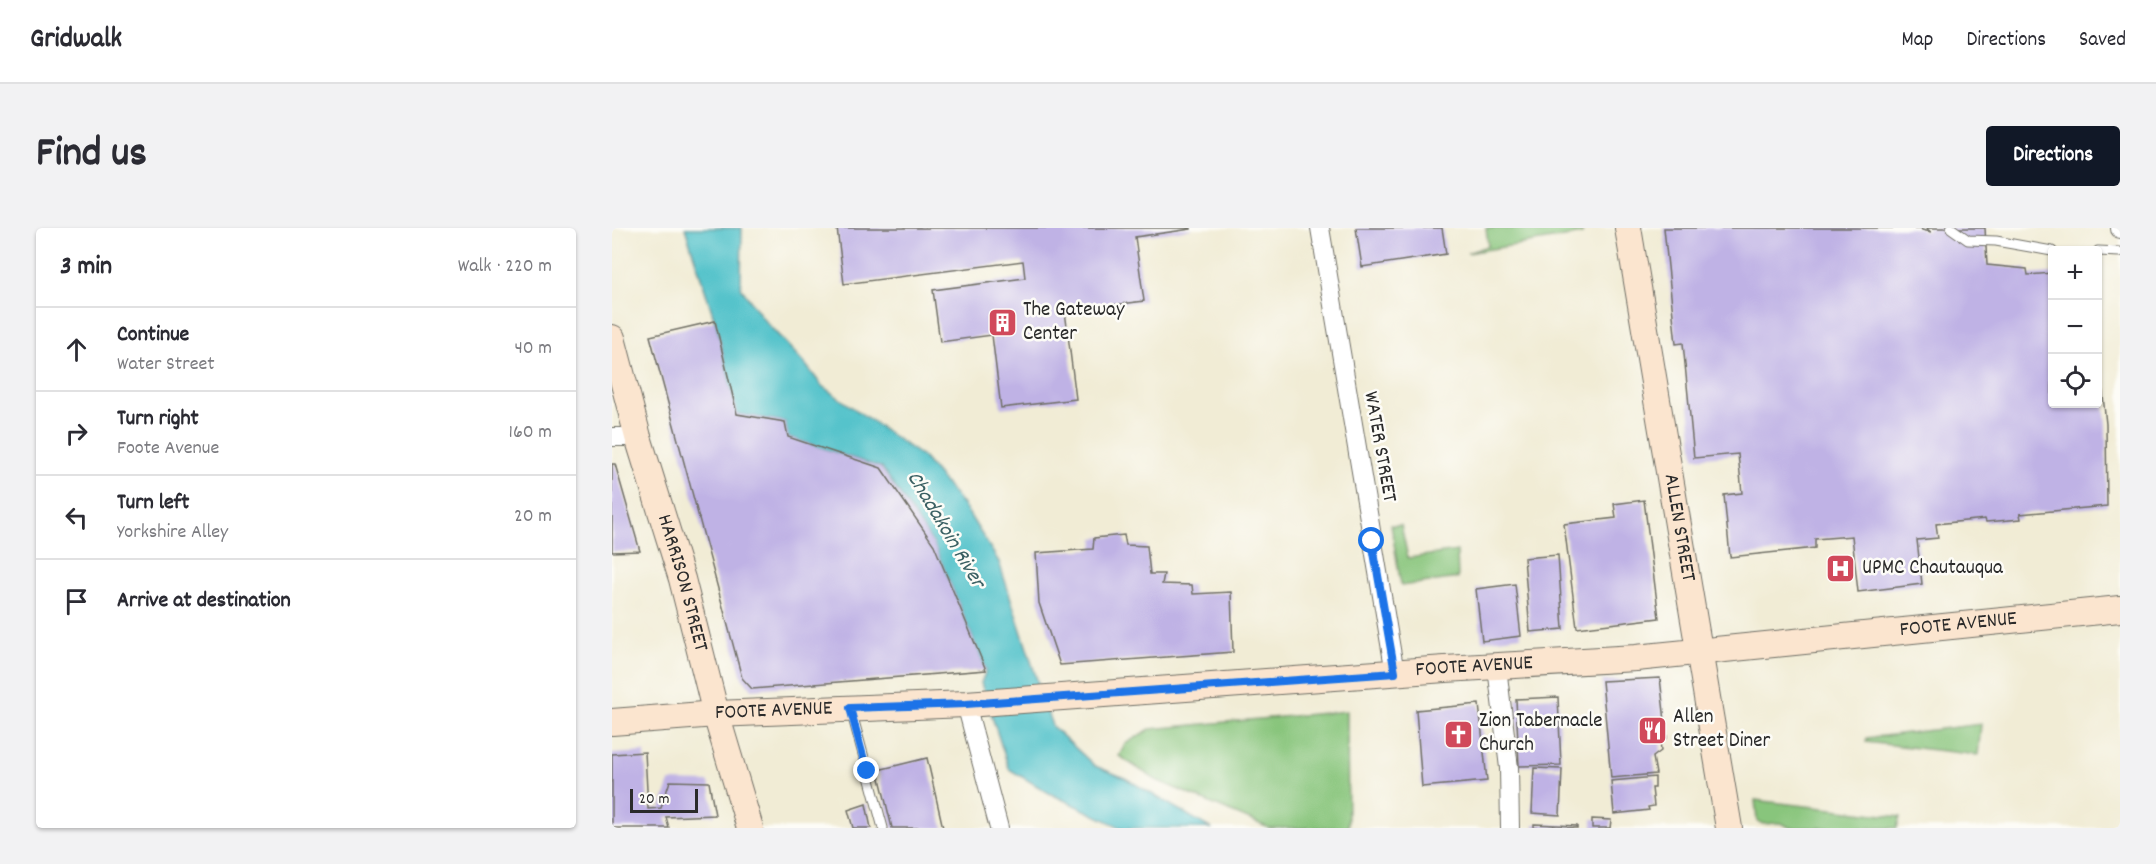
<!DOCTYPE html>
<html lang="en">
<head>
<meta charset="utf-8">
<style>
	body { margin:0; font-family:Dekko,sans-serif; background:#f2f2f3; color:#2b2b33 }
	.controls { position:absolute; right:18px; top:18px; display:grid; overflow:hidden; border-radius:6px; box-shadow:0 2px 4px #0004 }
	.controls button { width:54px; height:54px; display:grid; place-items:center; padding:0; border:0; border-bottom:2px solid #e1e1e2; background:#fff; color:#2b2b33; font:30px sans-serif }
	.scale { position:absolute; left:18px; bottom:15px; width:68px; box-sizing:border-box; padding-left:6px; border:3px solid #2b2b2b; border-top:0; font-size:16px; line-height:21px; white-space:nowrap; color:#2b2b2b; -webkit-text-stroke:4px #fdfcf7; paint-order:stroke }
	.stop { position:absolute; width:18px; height:18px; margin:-14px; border:4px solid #1a73e8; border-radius:50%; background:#fff }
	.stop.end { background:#1a73e8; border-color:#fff; box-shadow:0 2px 6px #0008 }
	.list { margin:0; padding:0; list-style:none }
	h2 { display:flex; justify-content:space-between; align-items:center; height:78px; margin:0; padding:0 24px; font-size:26px }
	h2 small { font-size:20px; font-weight:400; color:#7c7c81 }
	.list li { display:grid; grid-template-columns:39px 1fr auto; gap:18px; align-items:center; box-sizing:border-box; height:84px; padding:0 24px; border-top:2px solid #e1e1e2 }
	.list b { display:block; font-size:22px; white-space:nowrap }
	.list p { margin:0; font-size:20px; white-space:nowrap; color:#7c7c81 }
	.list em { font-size:20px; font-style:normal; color:#7c7c81 }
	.icon { flex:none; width:33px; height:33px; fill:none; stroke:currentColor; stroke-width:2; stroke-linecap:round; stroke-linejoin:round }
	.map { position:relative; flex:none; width:1508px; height:600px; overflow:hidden; border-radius:6px }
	header { display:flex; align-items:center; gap:36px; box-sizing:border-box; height:84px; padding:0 30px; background:#fff; border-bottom:2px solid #e1e1e2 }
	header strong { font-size:28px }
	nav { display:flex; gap:33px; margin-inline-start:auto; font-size:21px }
	.intro { display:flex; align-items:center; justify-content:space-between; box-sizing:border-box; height:144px; padding:0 36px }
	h1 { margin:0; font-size:42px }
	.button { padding:15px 27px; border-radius:6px; background:#111827; color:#fff; font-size:21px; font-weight:700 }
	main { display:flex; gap:36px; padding:0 36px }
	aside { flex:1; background:#fff; border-radius:6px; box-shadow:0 2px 4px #0004 }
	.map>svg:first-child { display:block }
</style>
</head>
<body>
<header>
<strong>Gridwalk</strong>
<nav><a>Map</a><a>Directions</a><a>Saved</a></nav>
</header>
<div class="intro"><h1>Find us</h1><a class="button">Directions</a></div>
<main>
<aside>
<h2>3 min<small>Walk · 220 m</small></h2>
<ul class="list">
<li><svg class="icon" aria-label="ahead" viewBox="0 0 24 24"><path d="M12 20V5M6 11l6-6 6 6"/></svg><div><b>Continue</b><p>Water Street</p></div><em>40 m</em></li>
<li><svg class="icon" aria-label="right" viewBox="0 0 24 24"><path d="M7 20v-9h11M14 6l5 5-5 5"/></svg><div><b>Turn right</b><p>Foote Avenue</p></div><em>160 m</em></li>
<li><svg class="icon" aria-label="left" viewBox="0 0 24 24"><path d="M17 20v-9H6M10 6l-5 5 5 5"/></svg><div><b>Turn left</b><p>Yorkshire Alley</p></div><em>20 m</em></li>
<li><svg class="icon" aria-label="arrive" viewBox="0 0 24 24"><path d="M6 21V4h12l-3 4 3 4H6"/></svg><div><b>Arrive at destination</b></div></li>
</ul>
</aside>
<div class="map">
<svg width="1508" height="600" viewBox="0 0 1508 600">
	<rect width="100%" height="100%" fill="#fdfcf7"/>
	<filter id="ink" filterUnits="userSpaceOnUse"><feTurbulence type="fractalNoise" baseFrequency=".0167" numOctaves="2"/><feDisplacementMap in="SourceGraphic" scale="12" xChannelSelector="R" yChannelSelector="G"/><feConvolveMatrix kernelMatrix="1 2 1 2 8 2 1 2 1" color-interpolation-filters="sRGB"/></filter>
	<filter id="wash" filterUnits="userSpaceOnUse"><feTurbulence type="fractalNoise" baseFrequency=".008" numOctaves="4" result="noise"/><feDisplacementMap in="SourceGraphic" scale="24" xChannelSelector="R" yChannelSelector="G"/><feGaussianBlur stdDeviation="1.35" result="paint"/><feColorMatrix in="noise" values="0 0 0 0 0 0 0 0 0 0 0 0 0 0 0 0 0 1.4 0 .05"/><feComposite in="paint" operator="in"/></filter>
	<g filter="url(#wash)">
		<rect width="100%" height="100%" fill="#f1ecd5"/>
		<g fill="#88c57b" stroke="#5a7853" stroke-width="1.5">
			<polygon points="874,0 970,0 970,6 855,25 876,18"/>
			<polygon points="779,297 789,297 796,330 845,323 846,350 789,358"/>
			<polygon points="735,483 736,600 657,600 544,552 507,528 513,516 538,501"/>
			<polygon points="1369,496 1366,527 1254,514 1255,510"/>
			<polygon points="1143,572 1288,589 1285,600 1179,600 1168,595 1151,596 1145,593"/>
		</g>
		<polygon fill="#55c3cb" stroke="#40777b" stroke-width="1.5" points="73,0 130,0 129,60 153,93 194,137 210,158 311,229 352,278 387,334 440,498 483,538 513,550 598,600 510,600 437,565 397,541 369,455 374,442 322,317 270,240 176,209 173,194 125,186 103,93"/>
		<g id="blocks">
			<g fill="#bfb2e5">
				<polygon points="225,0 579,0 579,1 523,9 532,73 453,83 464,171 389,180 380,107 328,114 321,62 413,50 411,33 232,56"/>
				<polygon points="744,0 830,0 834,26 750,39"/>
				<polygon points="1052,0 1309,0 1310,2 1319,4 1314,0 1373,0 1375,37 1415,41 1416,47 1440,45 1440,176 1486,176 1486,130 1487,130 1494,196 1495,278 1408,286 1409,291 1374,294 1373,291 1324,296 1326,310 1305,312 1310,356 1246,364 1240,308 1203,311 1203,320 1118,329 1112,267 1130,265 1126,226 1082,230 1071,115 1064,116"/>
				<polygon points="103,93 125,186 173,194 176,209 269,240 322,317 374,442 140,461 130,450 38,108"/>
				<polygon points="0,236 3,236 28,323 0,324"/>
				<polygon points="1032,272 1047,390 965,400 952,296 1004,290 1002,276"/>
				<polygon points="512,307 514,317 535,318 538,346 552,346 550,356 580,357 581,366 619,364 621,424 448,437 427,375 424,325 481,321 482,310"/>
				<polygon points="946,327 951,401 918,404 912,330"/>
				<polygon points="903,356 909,408 870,413 864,361"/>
				<polygon points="1048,450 1055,510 1048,513 1049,523 1041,529 1044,546 999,550 990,453"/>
				<polygon points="946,469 949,537 907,538 904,471"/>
				<polygon points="867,476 875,553 810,559 804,482"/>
				<polygon points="33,524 36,581 49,580 58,553 97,554 103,587 54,589 57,600 0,600 0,526"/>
				<polygon points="315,530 331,600 280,600 266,542"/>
				<polygon points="922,540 950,541 948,587 920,585"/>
				<polygon points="1043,549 1043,560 1040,560 1042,578 1036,579 1037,582 1002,586 999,553"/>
				<polygon points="254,576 259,600 241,600 236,582"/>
				<polygon points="980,591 999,592 998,600 980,600"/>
				<polygon points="922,596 965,598 965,600 922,600"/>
			</g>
		</g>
	</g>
	<g filter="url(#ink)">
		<use href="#blocks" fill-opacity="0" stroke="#706f66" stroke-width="1.5"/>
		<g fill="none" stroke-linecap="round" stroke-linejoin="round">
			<defs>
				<g id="lane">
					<polyline points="1339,0 1356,12 1384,13 1440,23"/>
					<polyline points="1486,23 1508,24"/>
					<polyline points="239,482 271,600"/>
				</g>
				<g id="street">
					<polyline points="708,0 783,445"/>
					<polyline points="1508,0 1508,1"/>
					<polyline points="0,209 26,209"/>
					<polyline points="885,439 897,540 898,600"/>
					<polyline points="354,476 387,600"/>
				</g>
				<g id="secondary">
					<path id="s1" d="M1016,0L1117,600"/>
					<path id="s2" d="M0,110L26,209L70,351L104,486L138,600"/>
					<path id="s3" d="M0,494L104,486L354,476L833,441L1024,430L1508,381"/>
				</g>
			</defs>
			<use href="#lane" stroke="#706f66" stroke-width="11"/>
			<use href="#street" stroke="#706f66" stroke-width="20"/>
			<use href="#secondary" stroke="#706f66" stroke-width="28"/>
			<use href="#lane" stroke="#fff" stroke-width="9"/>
			<use href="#street" stroke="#fff" stroke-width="18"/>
			<use href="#secondary" stroke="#fbe5cf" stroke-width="26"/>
		</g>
	</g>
	<g fill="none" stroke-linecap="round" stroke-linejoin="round" filter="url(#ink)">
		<polyline stroke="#1a73e8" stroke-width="8" points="255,543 238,480 354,476 783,445 760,313"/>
	</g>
	<defs>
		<symbol id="building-square" viewBox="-11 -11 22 22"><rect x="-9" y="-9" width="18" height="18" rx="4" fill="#d1495b" stroke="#fdfcf7"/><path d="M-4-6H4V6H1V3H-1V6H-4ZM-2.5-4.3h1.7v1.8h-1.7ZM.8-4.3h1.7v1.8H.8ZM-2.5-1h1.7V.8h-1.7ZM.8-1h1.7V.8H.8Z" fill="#fff"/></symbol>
		<symbol id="hospital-square" viewBox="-11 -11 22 22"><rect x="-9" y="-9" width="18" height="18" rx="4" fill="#d1495b" stroke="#fdfcf7"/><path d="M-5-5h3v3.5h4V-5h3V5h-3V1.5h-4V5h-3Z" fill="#fff"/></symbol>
		<symbol id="restaurant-square" viewBox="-11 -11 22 22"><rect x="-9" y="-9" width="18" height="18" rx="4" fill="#d1495b" stroke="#fdfcf7"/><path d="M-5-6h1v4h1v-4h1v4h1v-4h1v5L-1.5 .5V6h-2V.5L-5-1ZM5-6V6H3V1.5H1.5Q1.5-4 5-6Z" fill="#fff"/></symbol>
		<symbol id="church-square" viewBox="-11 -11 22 22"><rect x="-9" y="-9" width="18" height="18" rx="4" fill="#d1495b" stroke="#fdfcf7"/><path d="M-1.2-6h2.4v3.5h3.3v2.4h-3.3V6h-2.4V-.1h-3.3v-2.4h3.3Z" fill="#fff"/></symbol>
	</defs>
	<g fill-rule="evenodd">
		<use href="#building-square" x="374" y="78" width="33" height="33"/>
		<use href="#hospital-square" x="1212" y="324" width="33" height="33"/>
		<use href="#restaurant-square" x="1024" y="486" width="33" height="33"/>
		<use href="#church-square" x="830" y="490" width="33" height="33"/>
	</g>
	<g text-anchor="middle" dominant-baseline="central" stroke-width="5" stroke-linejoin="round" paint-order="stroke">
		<g font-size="21" fill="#2b2b2b" stroke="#fdfcf7" text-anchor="start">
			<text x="411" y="83">The Gateway<tspan x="411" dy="24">Center</tspan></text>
			<text x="1250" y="341">UPMC Chautauqua</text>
			<text x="1061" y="490">Allen<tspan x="1061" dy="24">Street Diner</tspan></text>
			<text x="867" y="494">Zion Tabernacle<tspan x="867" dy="24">Church</tspan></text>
		</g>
		<g font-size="21" fill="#2b2b2b" stroke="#fdfcf7">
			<text transform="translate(767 219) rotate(80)">WATER STREET</text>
			<text stroke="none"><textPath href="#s1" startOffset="304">ALLEN STREET</textPath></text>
			<text stroke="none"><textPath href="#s2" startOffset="255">HARRISON STREET</textPath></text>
			<text stroke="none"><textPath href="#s3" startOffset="1350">FOOTE AVENUE</textPath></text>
			<text stroke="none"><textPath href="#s3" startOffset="864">FOOTE AVENUE</textPath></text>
			<text stroke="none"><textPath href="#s3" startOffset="162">FOOTE AVENUE</textPath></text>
		</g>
		<g font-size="22" font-style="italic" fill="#3a6063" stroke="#fdfcf7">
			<text transform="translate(333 302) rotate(59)">Chadakoin River</text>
		</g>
	</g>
</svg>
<div class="controls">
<button>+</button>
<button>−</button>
<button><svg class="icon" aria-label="locate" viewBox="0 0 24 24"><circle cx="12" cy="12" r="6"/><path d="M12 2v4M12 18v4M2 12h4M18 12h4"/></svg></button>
</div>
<div class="scale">20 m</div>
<div class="stop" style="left:760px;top:313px"></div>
<div class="stop end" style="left:255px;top:543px"></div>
</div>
</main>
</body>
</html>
